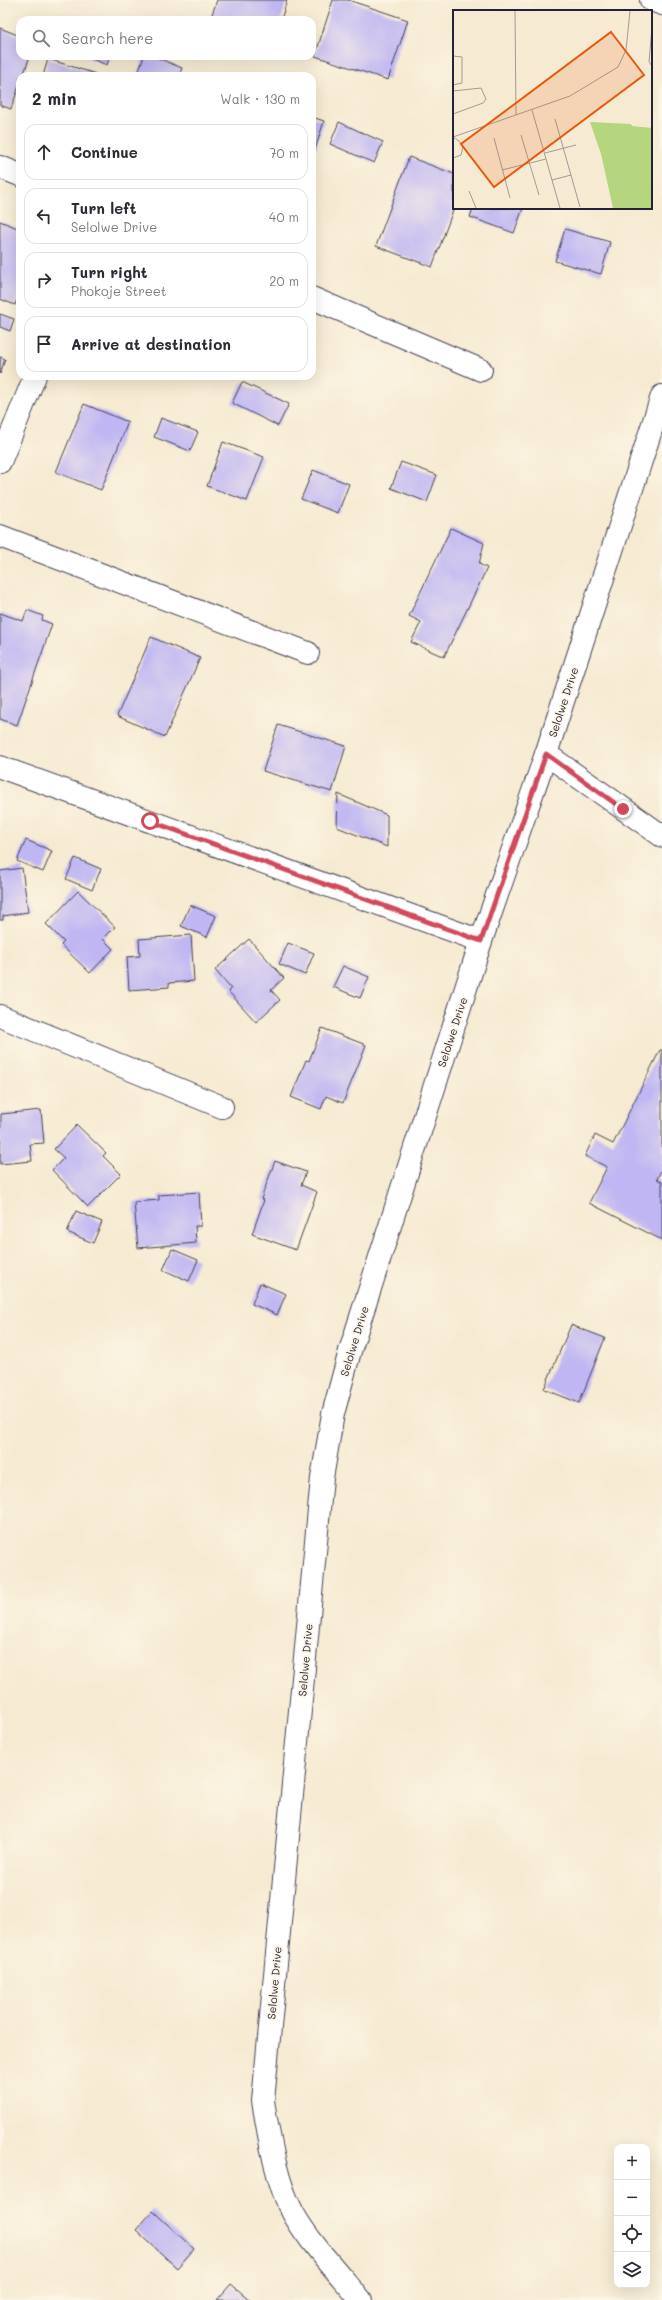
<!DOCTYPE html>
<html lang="en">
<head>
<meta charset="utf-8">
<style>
	body { margin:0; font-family:Mali,sans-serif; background:#f7f7f7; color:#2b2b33 }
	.controls { position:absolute; right:12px; bottom:12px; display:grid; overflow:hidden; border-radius:8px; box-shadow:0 4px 16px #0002 }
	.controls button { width:36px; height:36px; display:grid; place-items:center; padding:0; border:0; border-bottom:1px solid #e1e1e2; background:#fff; color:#2b2b33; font:20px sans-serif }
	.stop { position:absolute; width:12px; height:12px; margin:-9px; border:3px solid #d1495b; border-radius:50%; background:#fff }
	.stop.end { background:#d1495b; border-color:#fff; box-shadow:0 1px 4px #0008 }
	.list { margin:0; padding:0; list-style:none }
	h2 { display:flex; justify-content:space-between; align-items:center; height:52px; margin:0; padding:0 16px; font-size:17px }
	h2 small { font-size:13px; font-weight:400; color:#7c7c81 }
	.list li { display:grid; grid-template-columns:26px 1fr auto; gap:12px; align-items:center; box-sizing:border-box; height:56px; margin:0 8px 8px; padding:0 8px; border:1px solid #e1e1e2; border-radius:12px }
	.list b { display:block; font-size:15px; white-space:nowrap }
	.list p { margin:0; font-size:13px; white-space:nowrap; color:#7c7c81 }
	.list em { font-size:13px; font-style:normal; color:#7c7c81 }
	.icon { flex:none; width:22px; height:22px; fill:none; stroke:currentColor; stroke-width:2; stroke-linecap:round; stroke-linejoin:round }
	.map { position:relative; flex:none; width:662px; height:2300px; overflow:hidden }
	.search { position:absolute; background:#fff; box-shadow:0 4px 16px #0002; left:16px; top:16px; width:300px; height:44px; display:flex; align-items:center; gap:10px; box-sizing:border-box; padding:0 14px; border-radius:12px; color:#7c7c81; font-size:15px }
	.panel { position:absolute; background:#fff; box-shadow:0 4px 16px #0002; left:16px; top:72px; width:300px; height:308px; border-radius:12px }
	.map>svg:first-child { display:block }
</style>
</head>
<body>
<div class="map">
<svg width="662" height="2300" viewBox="0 0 662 2300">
	<rect width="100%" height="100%" fill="#fcf5e5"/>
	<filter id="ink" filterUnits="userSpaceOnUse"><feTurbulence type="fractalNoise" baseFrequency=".025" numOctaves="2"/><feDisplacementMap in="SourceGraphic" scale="8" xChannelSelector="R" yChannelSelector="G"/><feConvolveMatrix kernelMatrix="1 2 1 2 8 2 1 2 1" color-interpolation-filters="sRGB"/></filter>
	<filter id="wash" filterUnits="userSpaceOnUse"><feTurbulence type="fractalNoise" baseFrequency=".012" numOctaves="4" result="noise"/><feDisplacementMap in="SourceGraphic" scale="16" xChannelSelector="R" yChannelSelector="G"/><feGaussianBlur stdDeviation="0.9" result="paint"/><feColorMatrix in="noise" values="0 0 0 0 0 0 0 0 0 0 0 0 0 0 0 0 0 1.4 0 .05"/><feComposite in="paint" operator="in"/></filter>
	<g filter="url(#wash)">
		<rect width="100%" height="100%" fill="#f6ead2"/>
		<g id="blocks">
			<g fill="#bfb6f3">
				<polygon points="217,0 287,0 281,20 210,20"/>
				<polygon points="333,0 348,0 408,20 388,80 315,56"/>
				<polygon points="0,28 20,36 20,56 30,56 23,76 20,76 20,83 11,109 0,105"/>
				<polygon points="84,56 110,56 107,65"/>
				<polygon points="144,56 153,56 182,68 179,76 137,76"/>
				<polygon points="48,59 96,74 95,76 43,76"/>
				<polygon points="312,117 324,121 314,153 312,152"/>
				<polygon points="339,122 383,142 374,163 330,144"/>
				<polygon points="409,157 454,174 454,208 432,267 376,246"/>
				<polygon points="473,208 523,208 514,233 470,217"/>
				<polygon points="0,221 20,229 20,291 15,305 0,299"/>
				<polygon points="565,229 610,242 601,274 555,261"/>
				<polygon points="0,314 14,319 10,331 0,327"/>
				<polygon points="0,357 5,359 0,374"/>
				<polygon points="242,382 289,404 278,426 232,403"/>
				<polygon points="84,404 128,422 101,490 56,472"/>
				<polygon points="161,418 198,432 190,451 154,437"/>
				<polygon points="223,442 264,457 247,501 207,486"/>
				<polygon points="401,462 437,475 427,502 391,488"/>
				<polygon points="313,470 349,484 338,513 301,499"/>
				<polygon points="451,528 484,543 479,564 487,568 444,657 411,642 421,622 409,616"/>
				<polygon points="27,610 43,616 42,620 52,624 17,725 0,719 0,613 23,621"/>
				<polygon points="151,637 200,658 165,737 117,716"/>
				<polygon points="278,725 346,746 332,792 263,771"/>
				<polygon points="338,794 387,815 387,847 337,827"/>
				<polygon points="26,840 52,851 43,872 17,861"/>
				<polygon points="75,858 101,869 92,890 66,879"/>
				<polygon points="22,868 28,912 3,916 3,920 0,920 0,871"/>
				<polygon points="78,891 115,927 103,939 113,949 90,973 61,945 64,942 46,924"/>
				<polygon points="190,905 216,916 207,937 181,926"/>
				<polygon points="191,935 194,981 169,983 169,987 129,990 127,957 140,956 139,939"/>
				<polygon points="249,939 284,978 271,990 280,1000 256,1022 229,992 231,989 215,970"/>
				<polygon points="288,943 314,953 305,975 279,964"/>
				<polygon points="343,966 369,977 360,998 333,987"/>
				<polygon points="322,1028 366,1045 343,1103 326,1096 321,1109 291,1097 306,1060 309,1061"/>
				<polygon points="660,1050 662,1050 662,1168 657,1179 662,1182 662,1240 589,1203 607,1167 585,1156 595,1135 613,1144"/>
				<polygon points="41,1110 44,1143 30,1144 32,1161 0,1164 1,1114"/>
				<polygon points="77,1125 106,1153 103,1156 121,1174 88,1207 52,1170 64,1158 54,1149"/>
				<polygon points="275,1161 306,1172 301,1185 317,1192 296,1250 252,1234 264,1200 261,1199"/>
				<polygon points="199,1192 201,1226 195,1226 196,1243 138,1248 134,1202 159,1200 159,1195"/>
				<polygon points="76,1211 102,1222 93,1243 67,1232"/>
				<polygon points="172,1249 198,1260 189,1281 163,1270"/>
				<polygon points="260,1283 286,1294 277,1315 252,1304"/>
				<polygon points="571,1325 605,1338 579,1403 544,1389"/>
				<polygon points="153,2211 194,2249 177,2268 136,2230"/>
				<polygon points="231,2284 250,2300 217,2300"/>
			</g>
		</g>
	</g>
	<g filter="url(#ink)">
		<use href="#blocks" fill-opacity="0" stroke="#424052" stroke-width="1"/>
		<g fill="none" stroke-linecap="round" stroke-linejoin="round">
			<defs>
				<g id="minor">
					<polyline points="651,0 662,4"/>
					<polyline points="0,167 20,175"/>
					<polyline points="312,298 481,370"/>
					<polyline points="0,462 35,376"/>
					<polyline points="0,536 308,653"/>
					<polyline points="546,754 662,836"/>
					<polyline points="0,767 481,941"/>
					<polyline points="0,1016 222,1107"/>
					<path d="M361,2300C339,2274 309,2242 293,2213C276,2182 269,2136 263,2101L322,1478L333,1414L350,1351L481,941L546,754L662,396"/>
				</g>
			</defs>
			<use href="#minor" stroke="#424052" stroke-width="24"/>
			<use href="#minor" stroke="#fff" stroke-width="22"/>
		</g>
	</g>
	<g fill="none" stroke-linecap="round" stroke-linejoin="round" filter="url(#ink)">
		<polyline stroke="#d1495b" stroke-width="5" points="150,821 481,941 546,754 623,809"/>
	</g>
	<g text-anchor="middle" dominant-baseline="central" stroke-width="3.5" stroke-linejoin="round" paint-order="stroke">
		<g font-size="11" fill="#22223b" stroke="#fcf5e5">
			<text transform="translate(563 702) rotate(-72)">Selolwe Drive</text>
			<text transform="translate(452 1032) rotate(-72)">Selolwe Drive</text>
			<text transform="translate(354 1341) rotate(-73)">Selolwe Drive</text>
			<text transform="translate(305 1660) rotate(-85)">Selolwe Drive</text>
			<text transform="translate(274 1983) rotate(-85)">Selolwe Drive</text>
		</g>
	</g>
	<g transform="translate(453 10)">
		<rect width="199" height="199" fill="#f6ead2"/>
		<path d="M137,112L178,114L179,116L199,118V198H160L148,144Z" fill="#b5d67e"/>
		<path fill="none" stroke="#a19a96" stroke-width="1" d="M62,1L63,105M199,17L196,52L199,56M0,46L9,47V73L0,75M0,81L28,78L33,89L30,93L0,104M79,100L107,198M102,109L127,197M68,125L86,185M0,127L117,86L165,57L173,40L177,1M0,127L6,131L10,137L8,145L0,148M41,128L57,188M92,143L123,135M49,160L93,149M99,170L118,165M16,181L23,198"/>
		<path fill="#e8590c" fill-opacity="0.15" stroke="#e8590c" stroke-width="2" d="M158,22L191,65L41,177L8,134Z"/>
		<rect width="199" height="199" fill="none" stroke="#22223b" stroke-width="2"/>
	</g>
</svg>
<div class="controls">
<button>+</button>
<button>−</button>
<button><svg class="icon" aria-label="locate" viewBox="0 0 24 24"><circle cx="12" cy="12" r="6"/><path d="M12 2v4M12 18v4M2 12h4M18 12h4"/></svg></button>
<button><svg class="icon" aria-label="layers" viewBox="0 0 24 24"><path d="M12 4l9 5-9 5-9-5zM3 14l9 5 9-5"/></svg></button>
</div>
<div class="stop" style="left:150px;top:821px"></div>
<div class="stop end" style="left:623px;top:809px"></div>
<div class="search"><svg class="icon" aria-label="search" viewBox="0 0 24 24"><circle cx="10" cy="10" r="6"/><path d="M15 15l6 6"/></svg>Search here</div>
<section class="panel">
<h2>2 min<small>Walk · 130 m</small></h2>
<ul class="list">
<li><svg class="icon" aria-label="ahead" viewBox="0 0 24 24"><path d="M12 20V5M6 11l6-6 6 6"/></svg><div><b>Continue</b></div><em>70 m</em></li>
<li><svg class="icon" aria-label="left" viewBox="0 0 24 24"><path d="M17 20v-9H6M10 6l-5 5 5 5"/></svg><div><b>Turn left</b><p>Selolwe Drive</p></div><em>40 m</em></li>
<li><svg class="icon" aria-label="right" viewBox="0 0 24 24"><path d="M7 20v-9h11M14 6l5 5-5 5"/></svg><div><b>Turn right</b><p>Phokoje Street</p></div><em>20 m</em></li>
<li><svg class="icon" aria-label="arrive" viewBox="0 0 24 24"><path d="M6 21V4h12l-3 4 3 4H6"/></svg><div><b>Arrive at destination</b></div></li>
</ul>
</section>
</div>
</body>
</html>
